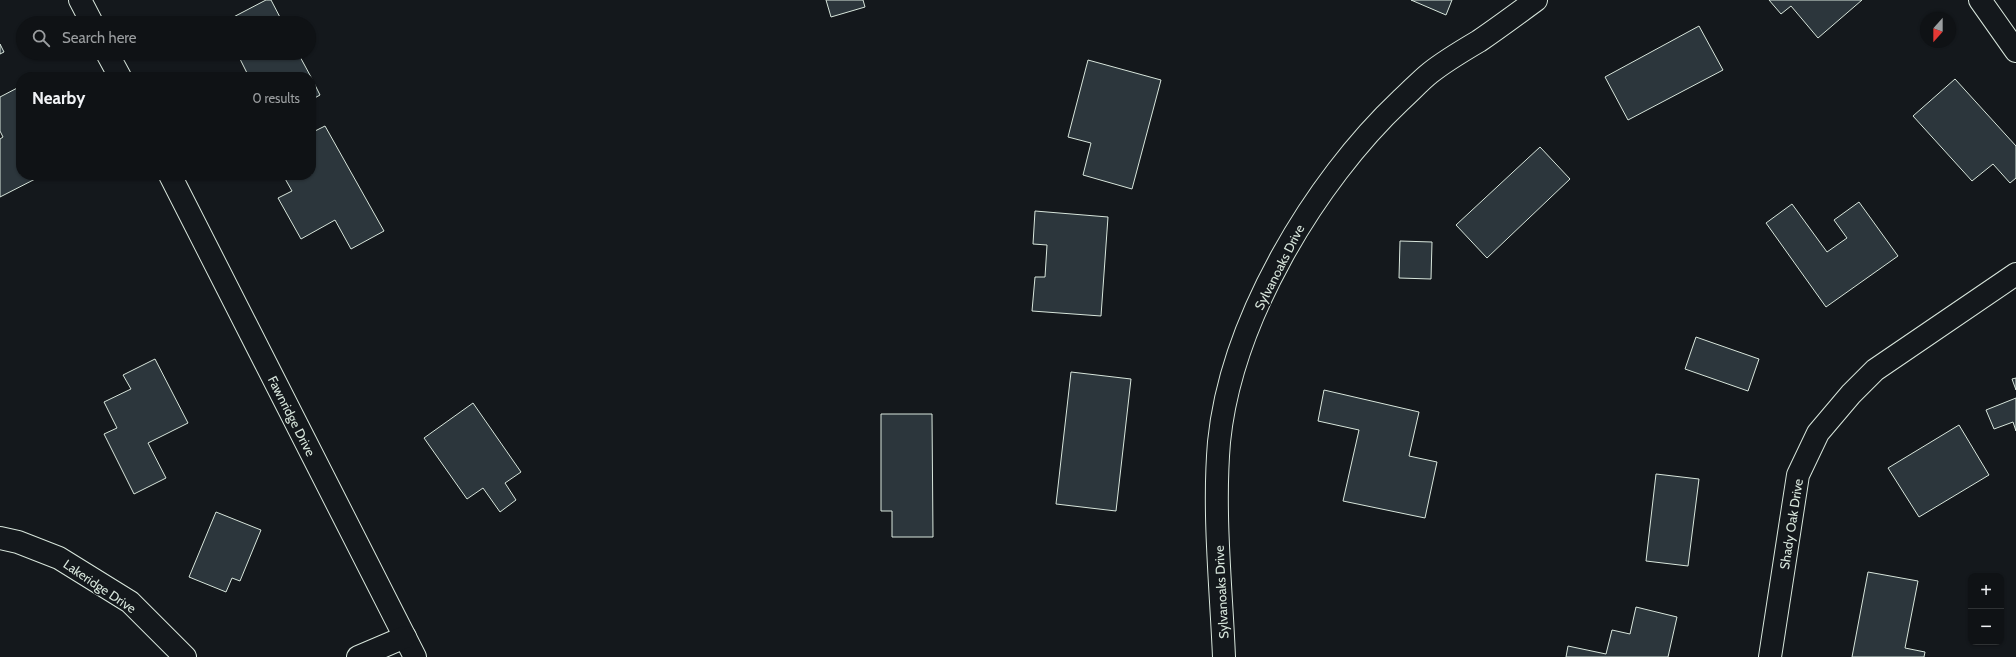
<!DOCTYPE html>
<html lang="en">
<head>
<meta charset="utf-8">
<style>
	body { margin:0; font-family:Cabin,sans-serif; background:#181b1e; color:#f1f3f6 }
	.controls { position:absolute; right:12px; bottom:12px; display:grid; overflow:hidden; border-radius:8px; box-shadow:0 1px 3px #0004 }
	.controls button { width:36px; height:36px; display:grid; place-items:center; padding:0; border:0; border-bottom:1px solid #2f3234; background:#0f1215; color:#f1f3f6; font:20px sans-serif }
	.compass { position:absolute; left:1920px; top:12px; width:36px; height:36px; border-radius:50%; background:#0f1215; box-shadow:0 1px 3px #0004; rotate:201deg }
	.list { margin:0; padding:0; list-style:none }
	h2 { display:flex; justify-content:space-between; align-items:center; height:52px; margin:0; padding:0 16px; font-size:17px }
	h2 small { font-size:13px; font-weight:400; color:#9b9ea0 }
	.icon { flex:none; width:22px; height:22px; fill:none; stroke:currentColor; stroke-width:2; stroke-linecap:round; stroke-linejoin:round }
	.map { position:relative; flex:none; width:2016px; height:657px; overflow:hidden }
	.search { position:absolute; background:#0f1215; box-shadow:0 1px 3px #0004; left:16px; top:16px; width:300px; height:44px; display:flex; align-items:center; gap:10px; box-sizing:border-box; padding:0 14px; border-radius:22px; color:#9b9ea0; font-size:15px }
	.panel { position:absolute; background:#0f1215; box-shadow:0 1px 3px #0004; left:16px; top:72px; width:300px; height:108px; border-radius:16px }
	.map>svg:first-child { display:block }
</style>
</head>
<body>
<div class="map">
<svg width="2016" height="657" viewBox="0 0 2016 657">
	<rect width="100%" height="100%" fill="#14181c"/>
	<g fill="#2c363c" stroke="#d8e6dc">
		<polygon points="266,0 271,0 283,23 222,23"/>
		<polygon points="826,0 863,0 865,7 831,17"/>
		<polygon points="1411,0 1452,0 1446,15"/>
		<polygon points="1769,0 1862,0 1818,38 1791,6 1781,14"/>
		<polygon points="1699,26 1723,70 1628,120 1605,77"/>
		<polygon points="0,44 4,52 0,54"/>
		<polygon points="237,53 298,53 311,77 249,77"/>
		<polygon points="1088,60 1161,80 1132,189 1083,175 1091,143 1068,137"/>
		<polygon points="311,77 320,95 311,100"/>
		<polygon points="1955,79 2016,146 2016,178 2010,183 1993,164 1972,181 1913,116"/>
		<polygon points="21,86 21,175 43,175 0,197 0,139 3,137 0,131 0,97"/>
		<polygon points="325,126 384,231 351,249 335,220 301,239 278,198 292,191 283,175 311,175 311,133"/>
		<polygon points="1540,147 1570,179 1487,258 1456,225"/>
		<polygon points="1859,202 1898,256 1826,307 1766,223 1792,204 1827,252 1847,238 1834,220"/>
		<polygon points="1035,211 1108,217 1101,316 1032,311 1035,277 1045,277 1047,245 1033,244"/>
		<polygon points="1400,241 1432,242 1431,279 1399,278"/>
		<polygon points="1696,337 1759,359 1748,391 1685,369"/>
		<polygon points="155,359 188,423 148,443 166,478 134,494 104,434 117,428 104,402 131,389 123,375"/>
		<polygon points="1071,372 1131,379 1116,511 1056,504"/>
		<polygon points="2016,378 2016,390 2012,379"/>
		<polygon points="1324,390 1419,412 1409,456 1437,462 1425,518 1343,501 1359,430 1318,421"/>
		<polygon points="2016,398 2016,431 2013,422 1994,429 1986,410"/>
		<polygon points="473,403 521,472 505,483 516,500 500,512 483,488 467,499 424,438"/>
		<polygon points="881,414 932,414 933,537 892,537 892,511 881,511"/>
		<polygon points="1959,425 1989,475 1919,517 1888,468"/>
		<polygon points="1656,474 1699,479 1688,566 1646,561"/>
		<polygon points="216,512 261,530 240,581 232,578 226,592 189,577"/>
		<polygon points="1868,572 1918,581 1905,648 1925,652 1924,657 1852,657"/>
		<polygon points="1636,607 1677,617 1668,657 1566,657 1568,646 1606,654 1612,630 1630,634"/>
	</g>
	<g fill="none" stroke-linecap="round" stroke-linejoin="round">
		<defs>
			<g id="street">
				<polyline points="80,0 92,23"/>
				<polyline points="1980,0 2016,51"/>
				<polyline points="107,53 120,77"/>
				<polyline points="170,175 415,657"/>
				<polyline points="0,538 18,542 59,558 130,602 185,657"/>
				<polyline points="358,657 405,637"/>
				<path d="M1224,657C1221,586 1213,513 1219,442C1231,321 1314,182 1401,100C1411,91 1420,81 1430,73C1445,61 1462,51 1479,41C1498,28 1517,14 1536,0"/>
				<polyline points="1770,657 1798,475 1818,433 1851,394 1875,370 2016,274"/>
			</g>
		</defs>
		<use href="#street" stroke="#d8e6dc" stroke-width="24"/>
		<use href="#street" stroke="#14181c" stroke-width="22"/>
	</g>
	<g text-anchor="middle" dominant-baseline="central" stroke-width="3" stroke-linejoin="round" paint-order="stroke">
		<g font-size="13" fill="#d8e6dc" stroke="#14181c">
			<text transform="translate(1279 267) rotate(-63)">Sylvanoaks Drive</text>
			<text transform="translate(292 416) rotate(63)">Fawnridge Drive</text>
			<text transform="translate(1791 524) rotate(-81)">Shady Oak Drive</text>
			<text transform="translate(100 586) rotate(34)">Lakeridge Drive</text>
			<text transform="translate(1221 592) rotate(-93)">Sylvanoaks Drive</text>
		</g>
	</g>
</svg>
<div class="controls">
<button>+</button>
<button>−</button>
</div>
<svg class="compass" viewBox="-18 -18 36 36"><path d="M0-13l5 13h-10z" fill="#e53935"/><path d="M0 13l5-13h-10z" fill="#9b9ea0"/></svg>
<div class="search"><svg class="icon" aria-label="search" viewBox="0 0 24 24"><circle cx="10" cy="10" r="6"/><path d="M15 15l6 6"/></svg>Search here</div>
<section class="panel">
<h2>Nearby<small>0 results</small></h2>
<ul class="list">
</ul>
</section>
</div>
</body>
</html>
